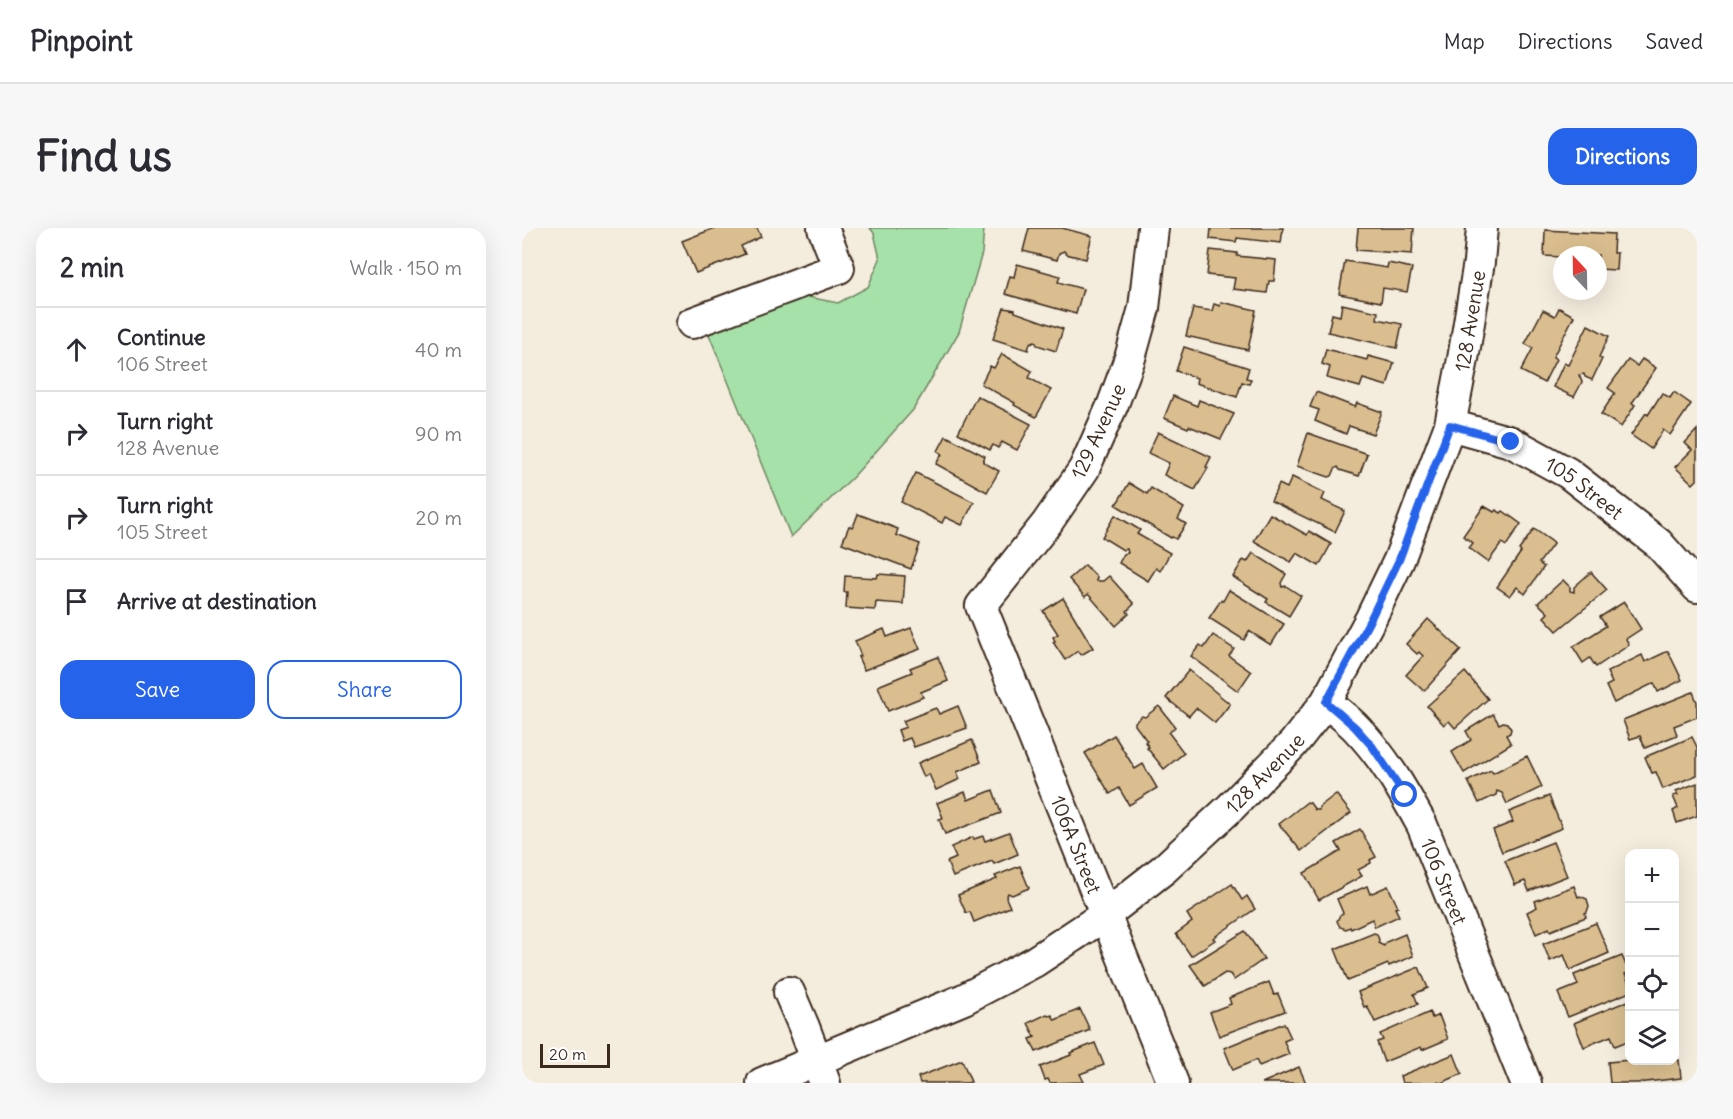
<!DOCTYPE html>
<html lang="en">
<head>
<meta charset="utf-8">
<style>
	body { margin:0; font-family:Delius,sans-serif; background:#f7f7f7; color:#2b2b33 }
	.controls { position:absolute; right:18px; bottom:18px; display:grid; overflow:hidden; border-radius:12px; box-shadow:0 6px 24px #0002 }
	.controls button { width:54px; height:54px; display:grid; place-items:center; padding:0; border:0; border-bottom:2px solid #e1e1e2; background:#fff; color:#2b2b33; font:30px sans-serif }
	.compass { position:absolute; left:1031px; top:18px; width:54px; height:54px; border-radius:50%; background:#fff; box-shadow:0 6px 24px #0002; rotate:338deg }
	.scale { position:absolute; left:18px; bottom:15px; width:70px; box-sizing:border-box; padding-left:6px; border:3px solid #3b2a1e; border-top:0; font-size:16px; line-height:21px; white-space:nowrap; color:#3b2a1e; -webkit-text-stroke:4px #fff; paint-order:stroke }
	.stop { position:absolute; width:18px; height:18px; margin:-14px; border:4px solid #2563eb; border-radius:50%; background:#fff }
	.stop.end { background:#2563eb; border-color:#fff; box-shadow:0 2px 6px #0008 }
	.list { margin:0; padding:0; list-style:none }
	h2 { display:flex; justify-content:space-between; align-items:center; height:78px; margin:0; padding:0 24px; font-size:26px }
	h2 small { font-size:20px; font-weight:400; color:#7c7c81 }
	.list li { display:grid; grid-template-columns:39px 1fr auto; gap:18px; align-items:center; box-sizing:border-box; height:84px; padding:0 24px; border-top:2px solid #e1e1e2 }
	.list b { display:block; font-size:22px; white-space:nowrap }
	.list p { margin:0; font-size:20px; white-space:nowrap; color:#7c7c81 }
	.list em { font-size:20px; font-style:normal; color:#7c7c81 }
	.actions { display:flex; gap:12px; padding:18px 24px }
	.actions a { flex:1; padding:14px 0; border:2px solid #2563eb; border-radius:18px; text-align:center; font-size:21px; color:#2563eb }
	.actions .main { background:#2563eb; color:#fff }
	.icon { flex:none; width:33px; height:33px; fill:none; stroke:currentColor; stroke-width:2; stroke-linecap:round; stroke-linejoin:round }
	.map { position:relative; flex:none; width:1175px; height:855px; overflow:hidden; border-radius:18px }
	header { display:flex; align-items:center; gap:36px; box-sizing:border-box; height:84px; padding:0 30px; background:#fff; border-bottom:2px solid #e1e1e2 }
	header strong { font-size:28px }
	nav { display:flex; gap:33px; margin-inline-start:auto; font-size:21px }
	.intro { display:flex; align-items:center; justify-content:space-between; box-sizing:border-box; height:144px; padding:0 36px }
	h1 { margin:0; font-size:42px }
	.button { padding:15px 27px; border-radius:18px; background:#2563eb; color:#fff; font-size:21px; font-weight:700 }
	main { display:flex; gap:36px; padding:0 36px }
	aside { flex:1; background:#fff; border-radius:18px; box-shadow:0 6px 24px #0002 }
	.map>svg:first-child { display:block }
</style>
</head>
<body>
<header>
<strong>Pinpoint</strong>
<nav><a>Map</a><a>Directions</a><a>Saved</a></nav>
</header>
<div class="intro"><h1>Find us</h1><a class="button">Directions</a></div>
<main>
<aside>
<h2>2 min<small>Walk · 150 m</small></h2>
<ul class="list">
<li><svg class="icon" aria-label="ahead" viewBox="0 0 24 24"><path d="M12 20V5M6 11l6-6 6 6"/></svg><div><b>Continue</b><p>106 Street</p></div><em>40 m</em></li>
<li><svg class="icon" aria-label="right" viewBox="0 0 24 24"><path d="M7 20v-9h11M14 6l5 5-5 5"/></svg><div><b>Turn right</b><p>128 Avenue</p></div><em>90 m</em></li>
<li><svg class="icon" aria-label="right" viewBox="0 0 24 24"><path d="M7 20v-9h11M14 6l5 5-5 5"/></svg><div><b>Turn right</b><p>105 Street</p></div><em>20 m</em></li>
<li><svg class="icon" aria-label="arrive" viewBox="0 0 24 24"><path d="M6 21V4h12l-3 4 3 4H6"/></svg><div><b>Arrive at destination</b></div></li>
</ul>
<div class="actions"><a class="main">Save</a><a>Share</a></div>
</aside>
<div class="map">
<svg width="1175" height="855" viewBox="0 0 1175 855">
	<rect width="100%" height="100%" fill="#f4ecdd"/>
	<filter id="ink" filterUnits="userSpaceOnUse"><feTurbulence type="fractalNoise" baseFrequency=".0167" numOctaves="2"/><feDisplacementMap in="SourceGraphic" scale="12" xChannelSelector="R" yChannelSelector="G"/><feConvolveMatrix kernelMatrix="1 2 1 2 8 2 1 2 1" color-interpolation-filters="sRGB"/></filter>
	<g filter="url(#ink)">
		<polygon fill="#a5e1a8" stroke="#708663" stroke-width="1.5" points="348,0 462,0 460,25 437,104 391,182 332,248 269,309 186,104 281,68 316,75 346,59 358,31 352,5"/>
		<g fill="#dabe8f" stroke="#3b2a1e" stroke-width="1.5">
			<polygon points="193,0 235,0 239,9 219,18 223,26 174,45 160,13"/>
			<polygon points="507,0 540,0 570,8 564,31 544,26 542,23 537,25 535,32 501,23"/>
			<polygon points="689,0 761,0 759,15 715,10 714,14 688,11"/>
			<polygon points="836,0 892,0 890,26 834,22"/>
			<polygon points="1023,2 1092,6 1091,25 1095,25 1094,42 1076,41 1076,27 1040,27 1040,29 1022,28"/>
			<polygon points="688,22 715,25 715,28 754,32 752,53 747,53 745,65 711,61 713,50 685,47"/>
			<polygon points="823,33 865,40 866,35 890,40 885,64 861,60 859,74 817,66"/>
			<polygon points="495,36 538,48 536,54 561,61 554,86 483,66 488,48 492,49"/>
			<polygon points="699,74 734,82 726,122 664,108 671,80 690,83 692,76 698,78"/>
			<polygon points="820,76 856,84 855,91 880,96 875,120 806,104 810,86 818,88"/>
			<polygon points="482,80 493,82 493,84 541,101 534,123 515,117 513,113 508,115 506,122 471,111"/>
			<polygon points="1037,80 1052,88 1031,129 1034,131 1022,155 999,143 1011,120 1003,116 1021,82 1033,88"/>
			<polygon points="1066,97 1087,108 1077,129 1080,131 1070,152 1063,149 1062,146 1057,147 1060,154 1052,169 1031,159 1042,135 1046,137"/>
			<polygon points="662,119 727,140 724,150 729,151 727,156 720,154 715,169 674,155 675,150 654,143"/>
			<polygon points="804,121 845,132 846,128 872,135 865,158 841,151 838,159 805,150 808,139 800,136"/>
			<polygon points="480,126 510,143 507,150 529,162 514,189 492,177 493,175 459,156 468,138 472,140"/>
			<polygon points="1120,131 1134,140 1110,175 1113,177 1099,199 1079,186 1093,165 1086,160 1106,132 1115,138"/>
			<polygon points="794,164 833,179 835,175 860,184 851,206 827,198 824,206 793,193 797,182 788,179"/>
			<polygon points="1152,164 1169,176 1148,207 1141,202 1129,221 1109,207 1124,185 1126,187 1140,165 1148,170"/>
			<polygon points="455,168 509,196 495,222 480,214 476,220 471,217 468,222 436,205"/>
			<polygon points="651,168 675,178 677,172 712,186 699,211 667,198 666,200 642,190"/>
			<polygon points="1175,202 1175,252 1171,256 1153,239 1170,222 1163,215"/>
			<polygon points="636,204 689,229 684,239 686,240 673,262 642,247 647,235 626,225"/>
			<polygon points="786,205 845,226 837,248 818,242 816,239 813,241 810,248 807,249 775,238"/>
			<polygon points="424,208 463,228 461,234 477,243 465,264 414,236 420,226 416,223"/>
			<polygon points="394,245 452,274 440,297 423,289 420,295 379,274"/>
			<polygon points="770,249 803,265 800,272 823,283 813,304 749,273 757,256 765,260"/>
			<polygon points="607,255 625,266 629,260 662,280 656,291 664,296 654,311 650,309 649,310 594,277"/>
			<polygon points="962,278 972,284 974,282 979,285 981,283 999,296 984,318 980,315 966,334 947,320 951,315 941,308"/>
			<polygon points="336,286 376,301 374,307 398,316 389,341 320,315 327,298 331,299"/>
			<polygon points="748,286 785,307 787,303 809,316 797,338 775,325 769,334 732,313"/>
			<polygon points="593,287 618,302 615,306 648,325 638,343 634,340 626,353 597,335 602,326 606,325 605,321 601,322 580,309"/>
			<polygon points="1012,301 1032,315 1017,335 1022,339 1003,366 995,359 988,368 975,359 999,324 997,322"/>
			<polygon points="731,325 764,346 759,355 760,359 764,358 779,368 767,388 744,374 746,371 711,349 721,332 725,334"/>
			<polygon points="563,337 575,349 574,353 581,353 587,348 612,376 605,383 607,386 594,398 566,366 563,369 547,351"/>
			<polygon points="1069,344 1085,362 1035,403 1022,389 1026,385 1016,375 1041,352 1048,359 1048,363 1052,364 1052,359"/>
			<polygon points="356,346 383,348 381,376 354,374 353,382 324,380 325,364 322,364 323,348 355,350"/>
			<polygon points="707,362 762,396 749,417 727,403 722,412 687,390 699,372 701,373"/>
			<polygon points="541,370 571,420 559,427 556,423 543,432 531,414 533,413 531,409 536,406 521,383"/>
			<polygon points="1102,374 1119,401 1104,411 1107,417 1074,439 1068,430 1061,435 1051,419 1084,398 1078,389"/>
			<polygon points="906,391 939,422 902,463 884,447 901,428 897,424 895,426 884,416"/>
			<polygon points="389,400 398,421 342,442 336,429 339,428 333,413 362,401 365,409"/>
			<polygon points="691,407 712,421 707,428 729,444 716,463 669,428 678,417 682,420"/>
			<polygon points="1146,423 1160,452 1136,464 1132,455 1092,475 1084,458 1090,455 1085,444 1120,427 1123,434"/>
			<polygon points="416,429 426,453 399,464 401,469 366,483 356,458 390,444 388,440"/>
			<polygon points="667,442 708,476 693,495 674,480 667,488 644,470"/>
			<polygon points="943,444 966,471 933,500 927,493 922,497 905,478"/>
			<polygon points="1171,464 1175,474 1175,489 1152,498 1155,507 1123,520 1118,508 1108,511 1101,492"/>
			<polygon points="436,478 445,500 392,519 388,510 380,513 376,502 384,499 381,493 414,480 417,486"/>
			<polygon points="637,478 653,499 647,505 662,525 642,541 625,520 627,519 623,514 625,513 613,497 613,494 620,488 623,489"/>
			<polygon points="971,486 977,496 981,494 985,495 989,501 988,505 984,507 989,516 942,545 930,524 949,512 944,503"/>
			<polygon points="592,507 613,541 621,536 635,560 607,577 597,560 588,566 563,525"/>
			<polygon points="1170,509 1175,519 1175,547 1141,561 1134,544 1130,545 1123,529"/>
			<polygon points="450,512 459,534 435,544 438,551 414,562 407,546 402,549 396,535"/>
			<polygon points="1005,528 1020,559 985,576 980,565 975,563 974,567 957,575 946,553 969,542 971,545"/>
			<polygon points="1175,555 1175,588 1155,595 1151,583 1156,580 1151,568 1156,567 1154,563"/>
			<polygon points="471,562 479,585 423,606 417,591 421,590 415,575 443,564 446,572"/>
			<polygon points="814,566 829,585 779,623 757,596 785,574 788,575 793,582 797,582 797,579"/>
			<polygon points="1027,568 1040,600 980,624 971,602 991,594 987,584"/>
			<polygon points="838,601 854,629 848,632 849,635 836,642 840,648 797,672 782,645 819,623 814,615"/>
			<polygon points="487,604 496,626 472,636 470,633 431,649 425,634 434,630 429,619 451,609 452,611 461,608 463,613"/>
			<polygon points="1031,614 1045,648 1007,663 1003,653 993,657 983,633"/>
			<polygon points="498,638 507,660 490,667 486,665 484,670 488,679 452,694 448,684 444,685 436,667 475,651 473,648"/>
			<polygon points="710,656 720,672 725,668 733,681 691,710 693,712 669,728 654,706 670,694 665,686"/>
			<polygon points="845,658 848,666 866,658 876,679 873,680 877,688 853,699 850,691 829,701 828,699 824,701 818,699 815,693 818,687 821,685 815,671"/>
			<polygon points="1052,658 1056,669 1058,668 1065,671 1067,678 1065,684 1063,685 1064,689 1028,703 1027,700 1014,706 1005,684 1015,679 1013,673"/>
			<polygon points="1074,695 1087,725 1048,742 1042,727 1028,733 1021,716"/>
			<polygon points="723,703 742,731 712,752 708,746 703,745 683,758 668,737"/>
			<polygon points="852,705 855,706 857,712 856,715 862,718 864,714 883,706 891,728 867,738 866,736 826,753 813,721"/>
			<polygon points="1100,728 1107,744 1103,746 1108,758 1108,764 1046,789 1036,765 1056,757 1052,747"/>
			<polygon points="897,739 906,760 892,766 896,776 853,794 845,778 842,779 836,764"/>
			<polygon points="747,754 752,767 756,766 763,783 697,808 688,784 709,776 707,770"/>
			<polygon points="1108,772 1108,812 1093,818 1089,808 1062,819 1052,795"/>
			<polygon points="558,781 568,802 514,824 508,811 513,809 506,795 525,786 526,788 530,787 533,792"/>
			<polygon points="908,784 910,790 917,787 926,811 900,822 899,819 862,834 855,814 861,812 858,806"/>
			<polygon points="762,795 769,810 762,813 767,826 737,838 734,832 711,842 702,820"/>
			<polygon points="573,815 582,837 558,846 562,854 528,855 526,851 523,852 518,839 549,827 548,825"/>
			<polygon points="932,826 940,846 919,855 915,854 914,855 880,855 878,848"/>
			<polygon points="440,832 449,854 445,855 398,855 396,849"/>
			<polygon points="1108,832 1157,832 1159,850 1115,855 1088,855 1086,834"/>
			<polygon points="777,839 784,855 740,855"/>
		</g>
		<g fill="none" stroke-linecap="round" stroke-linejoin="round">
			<defs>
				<g id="minor">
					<path id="s1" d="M631,0L622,80L608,130L591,176L562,241L525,295L459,378L651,855"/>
					<polyline points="170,95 317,40 301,0"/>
					<path id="s2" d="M928,197L989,214L1046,245L1136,315L1175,359"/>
					<path id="s3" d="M804,474C814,483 826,491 835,501C862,529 882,564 900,597L1004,855"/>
					<polyline points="267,764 282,799 303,855"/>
					<path id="s4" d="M240,855L442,771L512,734L583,687L642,641L708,580L771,516L804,474L849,390L877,332L928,197L941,131L957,34L960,0"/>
				</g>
			</defs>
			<use href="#minor" stroke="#3b2a1e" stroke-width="34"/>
			<use href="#minor" stroke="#fff" stroke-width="30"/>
		</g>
	</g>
	<g fill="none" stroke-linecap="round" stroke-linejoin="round" filter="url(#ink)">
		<polyline stroke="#2563eb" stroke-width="8" points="883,567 850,518 833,499 804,474 849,390 877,332 928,197 989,214"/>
	</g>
	<g text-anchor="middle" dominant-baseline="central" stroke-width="6" stroke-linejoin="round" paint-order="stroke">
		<g font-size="20" fill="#3b2a1e" stroke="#fff">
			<text stroke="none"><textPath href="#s4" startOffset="1101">128 Avenue</textPath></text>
			<text transform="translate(576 203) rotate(-65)">129 Avenue</text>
			<text stroke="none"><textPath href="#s2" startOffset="150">105 Street</textPath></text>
			<text stroke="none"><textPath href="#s4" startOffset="597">128 Avenue</textPath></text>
			<text stroke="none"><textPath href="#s1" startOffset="681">106A Street</textPath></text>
			<text stroke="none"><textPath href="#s3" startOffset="218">106 Street</textPath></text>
		</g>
	</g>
</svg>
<div class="controls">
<button>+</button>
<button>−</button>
<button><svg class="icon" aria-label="locate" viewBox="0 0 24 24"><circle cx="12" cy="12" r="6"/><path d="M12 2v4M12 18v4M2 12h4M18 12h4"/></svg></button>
<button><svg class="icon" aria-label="layers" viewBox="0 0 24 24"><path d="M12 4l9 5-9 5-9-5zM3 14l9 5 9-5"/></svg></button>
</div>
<svg class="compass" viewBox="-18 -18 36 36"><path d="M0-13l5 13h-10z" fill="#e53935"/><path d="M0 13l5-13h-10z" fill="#7c7c81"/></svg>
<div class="scale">20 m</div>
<div class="stop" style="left:883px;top:567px"></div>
<div class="stop end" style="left:989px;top:214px"></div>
</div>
</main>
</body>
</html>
